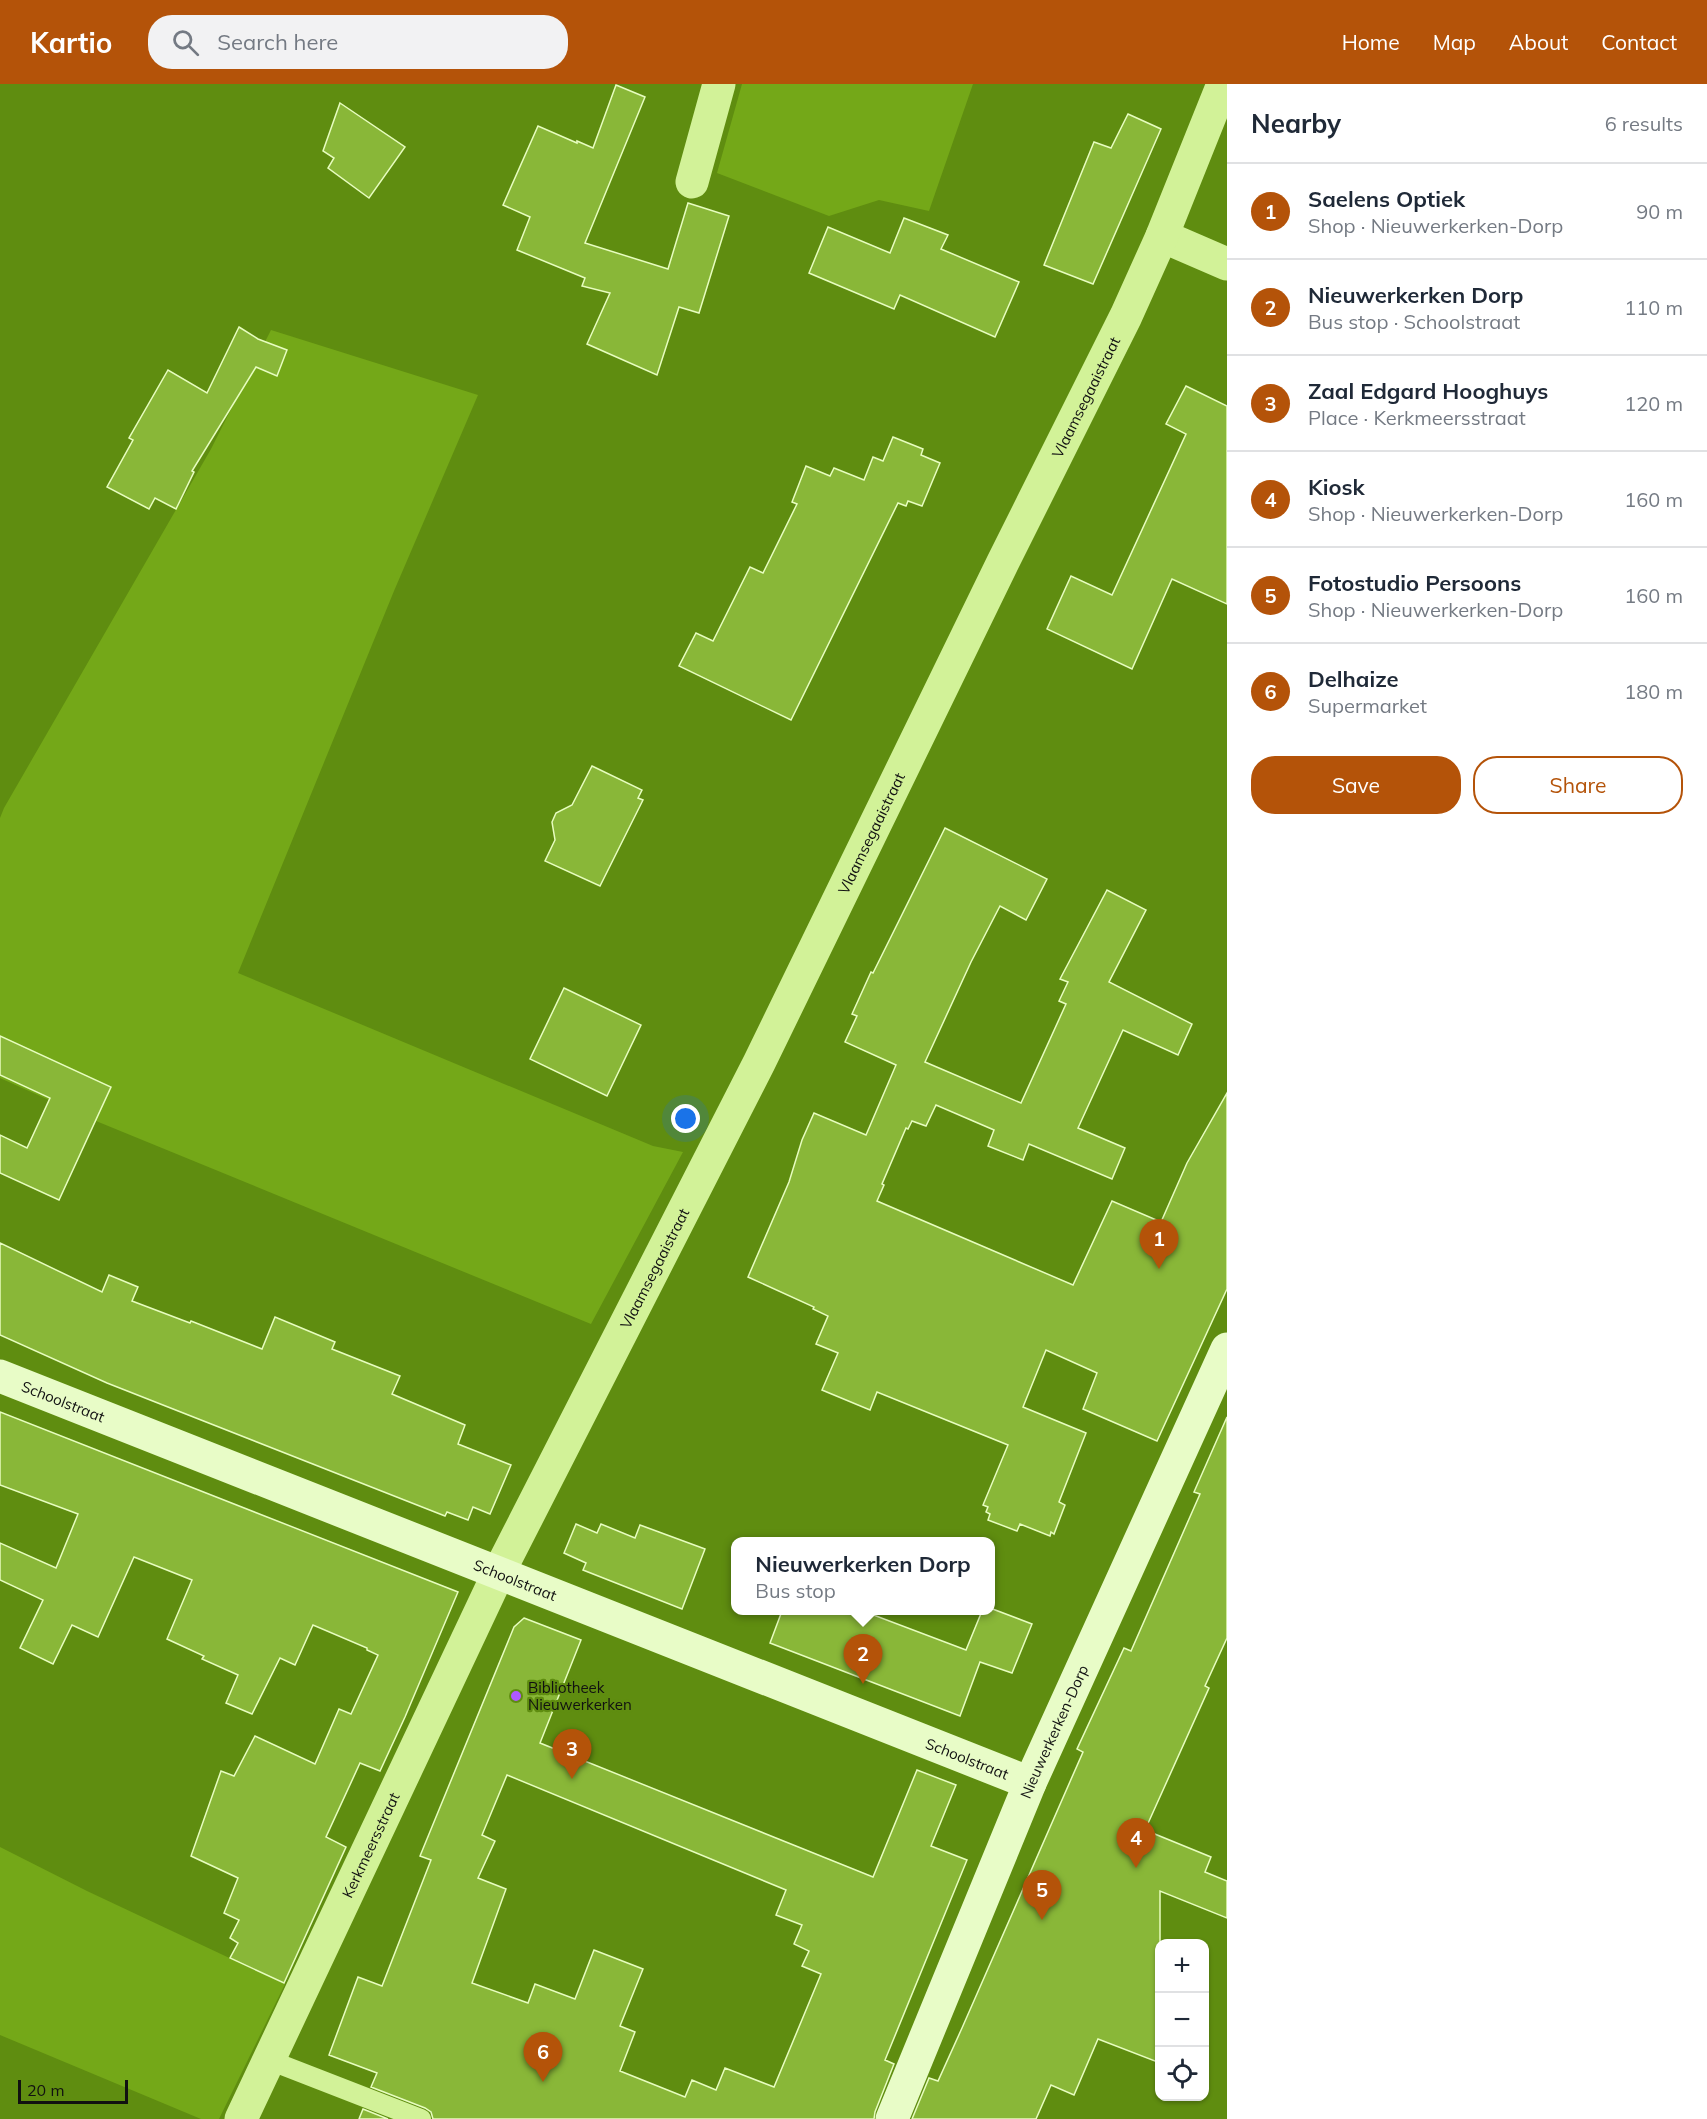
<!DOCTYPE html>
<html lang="en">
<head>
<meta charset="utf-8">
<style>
	body { margin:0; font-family:Mulish,sans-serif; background:#f2f2f3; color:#1f2937 }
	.controls { position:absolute; right:18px; bottom:18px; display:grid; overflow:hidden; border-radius:12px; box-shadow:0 2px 4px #0004 }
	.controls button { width:54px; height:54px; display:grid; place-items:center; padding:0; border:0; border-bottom:2px solid #e0e1e3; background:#fff; color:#1f2937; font:30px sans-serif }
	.scale { position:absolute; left:18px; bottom:15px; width:110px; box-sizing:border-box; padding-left:6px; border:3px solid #111; border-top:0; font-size:16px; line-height:21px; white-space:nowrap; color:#111; -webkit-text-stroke:4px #5f8d10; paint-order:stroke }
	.you { position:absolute; left:686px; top:1035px; width:21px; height:21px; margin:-15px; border:4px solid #fff; border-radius:50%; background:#1a73e8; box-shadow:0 0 0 9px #1a73e833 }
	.badge { display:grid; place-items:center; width:39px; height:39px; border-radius:50%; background:#b45309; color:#fff; font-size:20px; font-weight:700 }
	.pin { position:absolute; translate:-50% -50px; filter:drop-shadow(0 2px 3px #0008) }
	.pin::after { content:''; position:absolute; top:32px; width:21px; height:18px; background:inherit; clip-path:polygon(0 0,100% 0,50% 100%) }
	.popup { position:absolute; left:731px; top:1453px; width:264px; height:78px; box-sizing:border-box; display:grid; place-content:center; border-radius:12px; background:#fff; filter:drop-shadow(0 2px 4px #0005); font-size:20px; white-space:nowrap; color:#747a83 }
	.popup b { font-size:22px; color:#1f2937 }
	.popup::after { content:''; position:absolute; left:50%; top:100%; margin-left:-12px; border:12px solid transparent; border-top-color:#fff }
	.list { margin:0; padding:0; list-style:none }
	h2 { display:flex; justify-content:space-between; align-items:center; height:78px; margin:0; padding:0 24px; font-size:26px }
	h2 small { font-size:20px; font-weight:400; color:#747a83 }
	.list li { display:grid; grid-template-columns:39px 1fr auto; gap:18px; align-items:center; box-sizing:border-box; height:96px; padding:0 24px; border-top:2px solid #e0e1e3 }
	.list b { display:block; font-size:22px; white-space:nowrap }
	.list p { margin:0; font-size:20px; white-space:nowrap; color:#747a83 }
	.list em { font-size:20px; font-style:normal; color:#747a83 }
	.actions { display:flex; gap:12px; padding:18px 24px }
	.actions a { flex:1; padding:14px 0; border:2px solid #b45309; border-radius:24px; text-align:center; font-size:21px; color:#b45309 }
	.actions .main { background:#b45309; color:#fff }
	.icon { flex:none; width:33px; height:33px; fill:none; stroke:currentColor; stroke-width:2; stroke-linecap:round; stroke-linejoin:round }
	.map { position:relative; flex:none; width:1227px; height:2035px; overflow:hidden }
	header { display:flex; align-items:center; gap:36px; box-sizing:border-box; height:84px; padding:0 30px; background:#b45309; color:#fff }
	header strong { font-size:28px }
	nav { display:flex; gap:33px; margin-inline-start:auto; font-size:21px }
	.search { width:420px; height:54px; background:#f2f2f3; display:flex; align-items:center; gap:15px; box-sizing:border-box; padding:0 21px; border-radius:24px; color:#747a83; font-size:22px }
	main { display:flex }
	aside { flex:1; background:#fff }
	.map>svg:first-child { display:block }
</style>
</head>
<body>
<header>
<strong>Kartio</strong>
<div class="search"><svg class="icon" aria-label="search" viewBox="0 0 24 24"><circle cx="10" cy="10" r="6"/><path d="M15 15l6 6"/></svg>Search here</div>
<nav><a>Home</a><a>Map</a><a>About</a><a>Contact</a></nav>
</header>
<main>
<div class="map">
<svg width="1227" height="2035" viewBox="0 0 1227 2035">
	<rect width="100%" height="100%" fill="#5f8d10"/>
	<g fill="#74a818">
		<polygon points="742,0 973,0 929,127 879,116 829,132 717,89"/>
		<polygon points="271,246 478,311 394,507 238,889 653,1062 683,1068 591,1240 96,1037 0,994 0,734 4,724 211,365"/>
		<polygon points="0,1763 87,1807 285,1900 219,2035 201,2035 0,1951"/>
	</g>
	<g fill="#89b738" stroke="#e7fdbf" stroke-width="1.5" fill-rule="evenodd">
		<polygon points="616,1 645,13 585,159 668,185 688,119 729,132 699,229 679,223 657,291 587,260 610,209 582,202 585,194 517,166 530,133 503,121 538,42 577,59 577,57 593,64"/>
		<polygon points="340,19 405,63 369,114 328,84 334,74 323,67"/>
		<polygon points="1128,30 1161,45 1093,200 1044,181 1094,58 1111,64"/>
		<polygon points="904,134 948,151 941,165 1019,198 995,253 900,211 894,225 809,189 828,143 890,169"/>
		<polygon points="239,243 258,255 287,266 277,292 256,283 192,387 194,388 176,425 155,414 149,425 107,403 133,356 129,354 168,286 207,309"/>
		<polygon points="1186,302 1227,322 1227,520 1172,495 1132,585 1047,545 1071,492 1112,511 1186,350 1166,340"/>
		<polygon points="893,353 923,365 921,371 940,379 922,422 908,417 906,422 898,419 791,636 679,582 696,549 713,557 750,483 763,489 797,420 792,418 806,382 830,392 834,384 864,396 873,373 883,377"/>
		<polygon points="592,682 642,706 638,714 643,716 600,802 545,777 555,756 552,738 556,729 572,721"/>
		<polygon points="945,744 1047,795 1026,836 1000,822 971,878 925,978 1021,1019 1066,920 1059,917 1068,898 1060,895 1107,806 1146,826 1109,898 1192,940 1178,971 1123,946 1078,1044 1125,1064 1112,1095 1029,1060 1023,1076 988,1062 994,1046 936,1021 926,1042 912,1037 908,1045 906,1044 882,1100 884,1101 877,1117 1073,1201 1112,1117 1161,1138 1187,1079 1227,1009 1227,1205 1157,1357 1083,1325 1097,1289 1046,1266 1023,1323 1086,1349 1059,1418 1065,1421 1054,1450 1051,1448 1050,1452 1020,1440 1017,1447 988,1436 990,1430 986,1428 988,1423 983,1421 1008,1361 877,1308 870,1326 822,1306 838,1269 816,1260 828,1232 813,1225 814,1223 748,1193 789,1098 802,1056 814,1029 866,1051 896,981 845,958 857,932 852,930 871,888 873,889"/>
		<polygon points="564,904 641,941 607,1012 530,975"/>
		<polygon points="0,952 111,1003 59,1116 0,1089 0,1051 27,1064 50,1014 0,991"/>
		<polygon points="0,1159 102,1208 109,1191 138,1203 132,1217 190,1239 191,1237 262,1265 275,1233 335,1258 332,1265 400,1292 392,1310 465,1341 458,1360 511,1381 490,1430 473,1423 468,1436 447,1428 445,1432 107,1299 0,1251"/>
		<polygon points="0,1328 458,1508 405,1633 380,1687 360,1679 326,1753 346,1763 284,1899 230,1874 238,1859 230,1854 239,1836 224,1829 238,1794 191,1772 221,1687 234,1692 255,1652 315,1680 339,1625 351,1630 378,1571 367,1566 367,1564 313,1541 295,1581 280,1574 252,1630 226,1619 238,1591 202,1575 204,1572 167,1555 192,1496 134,1473 98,1553 72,1541 53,1580 20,1564 43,1516 0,1496 0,1459 56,1484 78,1430 0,1401"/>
		<polygon points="1227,1333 1227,1554 1205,1602 1209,1604 1145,1746 1211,1773 1205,1788 1227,1797 1227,1834 1160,1807 1160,1979 1098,1955 1074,2011 1051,2001 1036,2035 912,2035 929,1994 938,1997 962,1944 1083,1668 1077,1665 1124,1564 1131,1567 1200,1410 1194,1408"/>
		<polygon points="576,1440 597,1449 601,1440 635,1454 640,1441 705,1465 682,1525 583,1486 586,1479 564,1469"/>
		<polygon points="990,1524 1032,1540 1012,1589 980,1578 960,1632 770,1559 782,1527 863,1527 966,1566 982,1527 990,1527"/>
		<path d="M524,1534L581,1556L540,1659L873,1793L917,1686L956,1701L931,1762L967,1776L885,1976L894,1980L875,2028L874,2035H433L431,2028L425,2024L371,2003L377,1989L329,1971L358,1893L382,1902L431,1776L420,1772L514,1543ZM507,1691L786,1806L776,1831L802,1841L794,1860L809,1867L802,1882L821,1890L774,2003L725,1984L716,2006L692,1996L685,2013L620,1987L635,1948L620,1942L643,1885L594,1866L575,1915L535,1900L528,1919L472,1899L506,1805L478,1794L495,1757L482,1751Z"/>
		<polygon points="363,2025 388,2035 359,2035"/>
	</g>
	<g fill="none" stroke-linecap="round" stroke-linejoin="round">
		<polyline stroke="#d2f298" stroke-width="20" points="269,1976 421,2035"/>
		<g stroke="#d2f298" stroke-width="33">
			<polyline points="692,98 719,0"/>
			<polyline points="1162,152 1227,180"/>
			<path id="s1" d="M241,2035L499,1488L759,979L1003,478L1126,232L1162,152L1223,0"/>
		</g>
		<g stroke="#e8fcc7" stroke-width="33">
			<path id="s2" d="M0,1292L1030,1699"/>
			<path id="s3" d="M892,2035L1030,1699L1227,1265"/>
		</g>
	</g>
	<circle fill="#af59ff" stroke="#5f8d10" stroke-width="2" cx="516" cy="1612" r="6"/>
	<g text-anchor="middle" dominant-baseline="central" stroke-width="4.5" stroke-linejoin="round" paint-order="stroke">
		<g font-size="15" fill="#111" stroke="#5f8d10">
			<text stroke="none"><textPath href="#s1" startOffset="1918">Vlaamsegaaistraat</textPath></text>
			<text stroke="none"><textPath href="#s1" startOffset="1432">Vlaamsegaaistraat</textPath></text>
			<text stroke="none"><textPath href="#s1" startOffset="946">Vlaamsegaaistraat</textPath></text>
			<text stroke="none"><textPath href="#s2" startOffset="68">Schoolstraat</textPath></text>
			<text stroke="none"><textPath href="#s2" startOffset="554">Schoolstraat</textPath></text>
			<text stroke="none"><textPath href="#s3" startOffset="420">Nieuwerkerken-Dorp</textPath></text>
			<text stroke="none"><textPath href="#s2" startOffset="1040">Schoolstraat</textPath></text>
			<text stroke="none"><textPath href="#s1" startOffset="303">Kerkmeersstraat</textPath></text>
		</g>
		<g font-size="15" fill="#111" stroke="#5f8d10" text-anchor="start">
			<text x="528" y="1603">Bibliotheek<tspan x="528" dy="17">Nieuwerkerken</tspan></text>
		</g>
	</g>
</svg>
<div class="controls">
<button>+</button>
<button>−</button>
<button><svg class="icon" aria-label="locate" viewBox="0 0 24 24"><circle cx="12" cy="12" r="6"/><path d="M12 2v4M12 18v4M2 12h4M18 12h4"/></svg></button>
</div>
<div class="scale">20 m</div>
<div class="you"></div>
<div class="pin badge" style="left:1159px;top:1185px">1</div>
<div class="pin badge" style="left:863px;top:1600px">2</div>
<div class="popup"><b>Nieuwerkerken Dorp</b>Bus stop</div>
<div class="pin badge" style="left:572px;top:1695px">3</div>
<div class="pin badge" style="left:1136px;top:1784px">4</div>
<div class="pin badge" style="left:1042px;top:1836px">5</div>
<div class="pin badge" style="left:543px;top:1998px">6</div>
</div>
<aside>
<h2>Nearby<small>6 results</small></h2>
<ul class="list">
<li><span class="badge">1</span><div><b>Saelens Optiek</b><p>Shop · Nieuwerkerken-Dorp</p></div><em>90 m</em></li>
<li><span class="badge">2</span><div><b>Nieuwerkerken Dorp</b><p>Bus stop · Schoolstraat</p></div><em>110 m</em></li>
<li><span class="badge">3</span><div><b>Zaal Edgard Hooghuys</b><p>Place · Kerkmeersstraat</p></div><em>120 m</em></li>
<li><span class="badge">4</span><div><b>Kiosk</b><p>Shop · Nieuwerkerken-Dorp</p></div><em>160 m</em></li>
<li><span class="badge">5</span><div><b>Fotostudio Persoons</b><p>Shop · Nieuwerkerken-Dorp</p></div><em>160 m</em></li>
<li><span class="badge">6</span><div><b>Delhaize</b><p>Supermarket</p></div><em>180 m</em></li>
</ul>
<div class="actions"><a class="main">Save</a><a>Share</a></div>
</aside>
</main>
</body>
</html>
